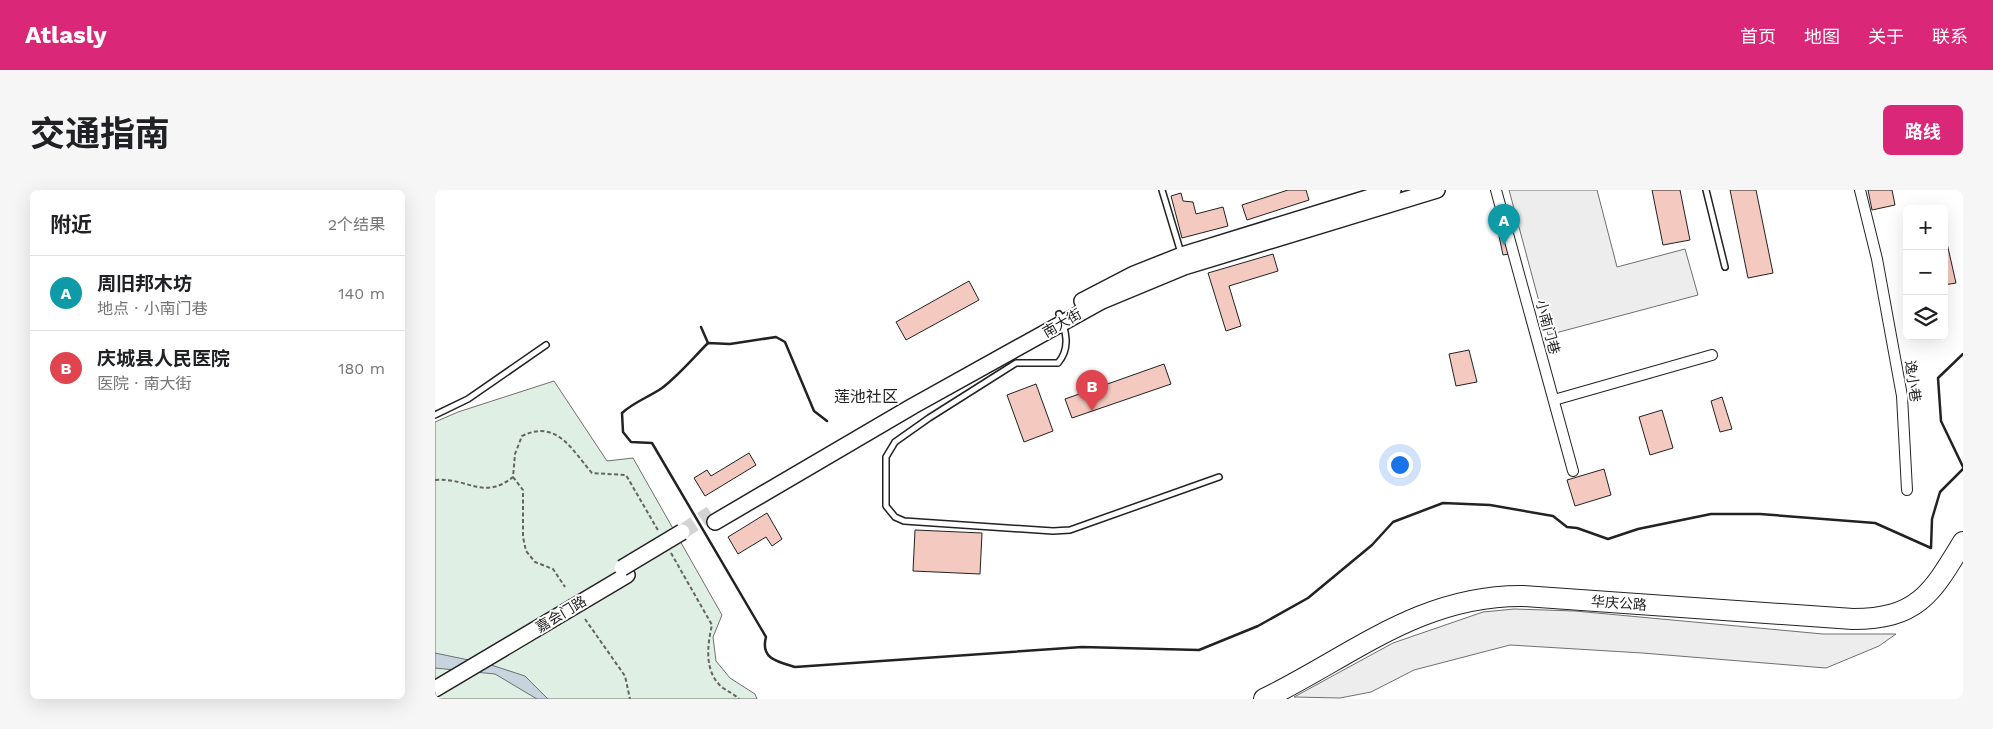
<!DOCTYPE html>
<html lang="zh">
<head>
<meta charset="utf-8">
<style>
	body { margin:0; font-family:"Work Sans","Noto Sans SC",sans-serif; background:#f6f6f6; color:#202124 }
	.controls { position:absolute; right:15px; top:15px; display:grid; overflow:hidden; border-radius:8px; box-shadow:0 5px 20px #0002 }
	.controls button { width:45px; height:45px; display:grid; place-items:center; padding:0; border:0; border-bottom:1px solid #e0e0e0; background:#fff; color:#202124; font:25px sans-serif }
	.you { position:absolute; left:964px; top:274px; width:18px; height:18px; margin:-12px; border:4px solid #fff; border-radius:50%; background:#1a73e8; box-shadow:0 0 0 8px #1a73e833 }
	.badge { display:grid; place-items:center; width:32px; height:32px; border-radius:50%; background:#db2777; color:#fff; font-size:16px; font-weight:700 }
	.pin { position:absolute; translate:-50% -41px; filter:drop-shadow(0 1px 2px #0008) }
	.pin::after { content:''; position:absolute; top:26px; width:18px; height:15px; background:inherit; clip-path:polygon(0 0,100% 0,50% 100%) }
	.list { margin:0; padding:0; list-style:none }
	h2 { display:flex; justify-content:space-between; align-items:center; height:65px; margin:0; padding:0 20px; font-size:21px }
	h2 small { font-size:16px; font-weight:400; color:#757577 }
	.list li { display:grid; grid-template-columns:32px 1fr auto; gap:15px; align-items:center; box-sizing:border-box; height:75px; padding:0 20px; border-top:1px solid #e0e0e0 }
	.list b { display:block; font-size:19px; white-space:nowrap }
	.list p { margin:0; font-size:16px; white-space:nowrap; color:#757577 }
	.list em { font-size:16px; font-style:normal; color:#757577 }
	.icon { flex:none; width:28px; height:28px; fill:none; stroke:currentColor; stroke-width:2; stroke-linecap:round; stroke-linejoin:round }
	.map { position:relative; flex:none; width:1528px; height:509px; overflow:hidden; border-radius:8px }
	header { display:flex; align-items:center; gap:30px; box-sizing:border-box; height:70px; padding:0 25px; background:#db2777; color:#fff }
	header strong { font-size:24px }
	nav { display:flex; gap:28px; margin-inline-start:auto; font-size:18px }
	.intro { display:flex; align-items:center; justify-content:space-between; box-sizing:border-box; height:120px; padding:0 30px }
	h1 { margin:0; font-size:35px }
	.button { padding:12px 22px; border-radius:8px; background:#db2777; color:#fff; font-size:18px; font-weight:700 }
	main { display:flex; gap:30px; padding:0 30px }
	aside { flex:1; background:#fff; border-radius:8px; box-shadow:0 5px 20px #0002 }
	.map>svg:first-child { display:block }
</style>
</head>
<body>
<header>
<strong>Atlasly</strong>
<nav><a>首页</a><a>地图</a><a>关于</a><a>联系</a></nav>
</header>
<div class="intro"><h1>交通指南</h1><a class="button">路线</a></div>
<main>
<aside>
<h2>附近<small>2个结果</small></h2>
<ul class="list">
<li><span class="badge" style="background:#0f9aa8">A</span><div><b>周旧邦木坊</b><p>地点 · 小南门巷</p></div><em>140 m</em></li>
<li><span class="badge" style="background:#e0444e">B</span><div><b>庆城县人民医院</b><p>医院 · 南大街</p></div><em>180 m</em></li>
</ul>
</aside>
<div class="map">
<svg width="1528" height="509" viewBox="0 0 1528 509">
	<rect width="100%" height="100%" fill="#fff"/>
	<polygon fill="#e0efe3" stroke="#6f6f6f" points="119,191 172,271 198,268 287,425 278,447 281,471 295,488 320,504 322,509 0,509 0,232 23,222"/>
	<g fill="#ededed" stroke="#6f6f6f">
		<polygon points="1074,0 1162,0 1182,77 1250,59 1263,105 1113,145"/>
		<polygon points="1079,419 1140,421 1388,444 1461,444 1444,456 1391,478 1207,463 1075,455 979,480 936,502 905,508 859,507 958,453 1048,422"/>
	</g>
	<polygon fill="#c7d3dd" stroke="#6f6f6f" points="0,463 53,474 90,486 113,509 102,509 60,484 0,478"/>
	<g fill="#f3c9c0" stroke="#222">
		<polygon points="853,0 871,0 874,10 812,30 807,15"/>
		<polygon points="1217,0 1245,0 1255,50 1228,55"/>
		<polygon points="1295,0 1321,0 1338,83 1313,88"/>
		<polygon points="1433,0 1457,0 1460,15 1437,20"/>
		<polygon points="746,3 748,11 758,12 761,24 788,17 793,36 747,48 736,6"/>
		<polygon points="1509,40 1521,93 1509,95"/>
		<polygon points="1070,45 1074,64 1068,65 1064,46"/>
		<polygon points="838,64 843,81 794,96 806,136 791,141 773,83"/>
		<polygon points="534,91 544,110 471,150 461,132"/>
		<polygon points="1034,160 1042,192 1021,196 1014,164"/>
		<polygon points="729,174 736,194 637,228 630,209"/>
		<polygon points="601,194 618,241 589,252 572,205"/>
		<polygon points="1287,207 1297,239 1285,242 1276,211"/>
		<polygon points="1227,220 1238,258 1215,265 1204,227"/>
		<polygon points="314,263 321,275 270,306 259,288 272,280 276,286"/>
		<polygon points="1169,279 1176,305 1140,316 1132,290"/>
		<polygon points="332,323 347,349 337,356 331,347 303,364 293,347"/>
		<polygon points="480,340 547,343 545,384 478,381"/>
	</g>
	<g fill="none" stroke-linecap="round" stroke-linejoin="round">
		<polyline stroke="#d3d3d3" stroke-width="15" stroke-dasharray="15 8" stroke-linecap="butt" points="247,342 276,323"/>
		<defs>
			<g id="lane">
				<polyline points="727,0 746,63"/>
				<polyline points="1271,0 1290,77"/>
				<path d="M624,124C631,140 636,158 623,173H581L494,228L460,252L451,267V316L460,327L469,331L618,341L635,340L784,287"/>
				<polyline points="0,225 33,209 111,155"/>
			</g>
			<g id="street">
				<polyline points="1061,0 1138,281"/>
				<polyline points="1425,0 1442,69 1467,206 1472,300"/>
				<polyline points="1119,210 1277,165"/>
			</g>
			<g id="secondary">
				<polyline points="647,111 699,84 747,65 958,0"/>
				<polyline points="280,332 478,216 667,111 749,77 1002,0"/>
				<polyline points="0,499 192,385"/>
			</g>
			<path id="highway" d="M829,509C917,466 985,405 1088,406L1418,429C1483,429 1497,403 1528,352"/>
		</defs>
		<use href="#lane" stroke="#222" stroke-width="8"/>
		<use href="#street" stroke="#222" stroke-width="12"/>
		<use href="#secondary" stroke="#222" stroke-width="18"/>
		<use href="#highway" stroke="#222" stroke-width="22"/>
		<g stroke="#646464" stroke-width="2" stroke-dasharray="4 2.5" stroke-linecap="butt">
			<polyline points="78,287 88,300 88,347 91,361 100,372 118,379 130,397"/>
			<path d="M0,290C33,287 48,311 78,287L80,264L87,246C122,229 137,260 157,283L191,285L224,342"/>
			<path d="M236,363L277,435C272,456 269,483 288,498C294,502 299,504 304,509"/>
			<polyline points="150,429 190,486 195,509"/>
		</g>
		<use href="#lane" stroke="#fff" stroke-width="5"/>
		<use href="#street" stroke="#fff" stroke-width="10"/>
		<use href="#secondary" stroke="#fff" stroke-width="15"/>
		<use href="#highway" stroke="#fff" stroke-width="20"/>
		<defs>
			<polyline id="secondary-bridge" points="187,378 247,342"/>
		</defs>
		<use href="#secondary-bridge" stroke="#222" stroke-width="18" stroke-linecap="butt"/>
		<use href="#secondary-bridge" stroke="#fff" stroke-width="15"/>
		<g stroke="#222" stroke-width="2.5">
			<polyline points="266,137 273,153"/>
			<polyline points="1528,164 1503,188 1506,231 1528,277"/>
			<path d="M392,231L379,221L350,152L341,147L295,154L273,153C258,168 244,185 227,198C214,207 199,212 187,223L188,242L196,252L217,253L331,447C325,469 343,472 360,477L647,457L764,460L823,436L873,408L937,355L958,332L1008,313L1055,315L1118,326L1132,337L1142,338L1173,349L1203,339L1276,324H1325L1440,333L1496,358L1497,329L1505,302L1528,279"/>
		</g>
	</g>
	<g text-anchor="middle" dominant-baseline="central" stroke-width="4" stroke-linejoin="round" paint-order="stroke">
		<g font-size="14" fill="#222" stroke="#fff">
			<text transform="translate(627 133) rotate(-30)">南大街</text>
			<text transform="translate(1113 137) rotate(75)">小南门巷</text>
			<text transform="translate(1478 191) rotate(82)">逸小巷</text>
			<text transform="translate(1184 413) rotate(4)">华庆公路</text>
			<text transform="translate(126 424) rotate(-31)">嘉会门路</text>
		</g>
		<g font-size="16" fill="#222" stroke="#fff">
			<text x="431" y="206">莲池社区</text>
		</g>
	</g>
</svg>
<div class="controls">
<button>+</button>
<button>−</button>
<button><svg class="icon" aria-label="layers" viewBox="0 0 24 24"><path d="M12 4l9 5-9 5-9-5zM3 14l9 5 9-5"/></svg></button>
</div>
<div class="you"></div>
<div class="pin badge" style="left:1069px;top:55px;background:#0f9aa8">A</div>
<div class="pin badge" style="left:657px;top:221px;background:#e0444e">B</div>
</div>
</main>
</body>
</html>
